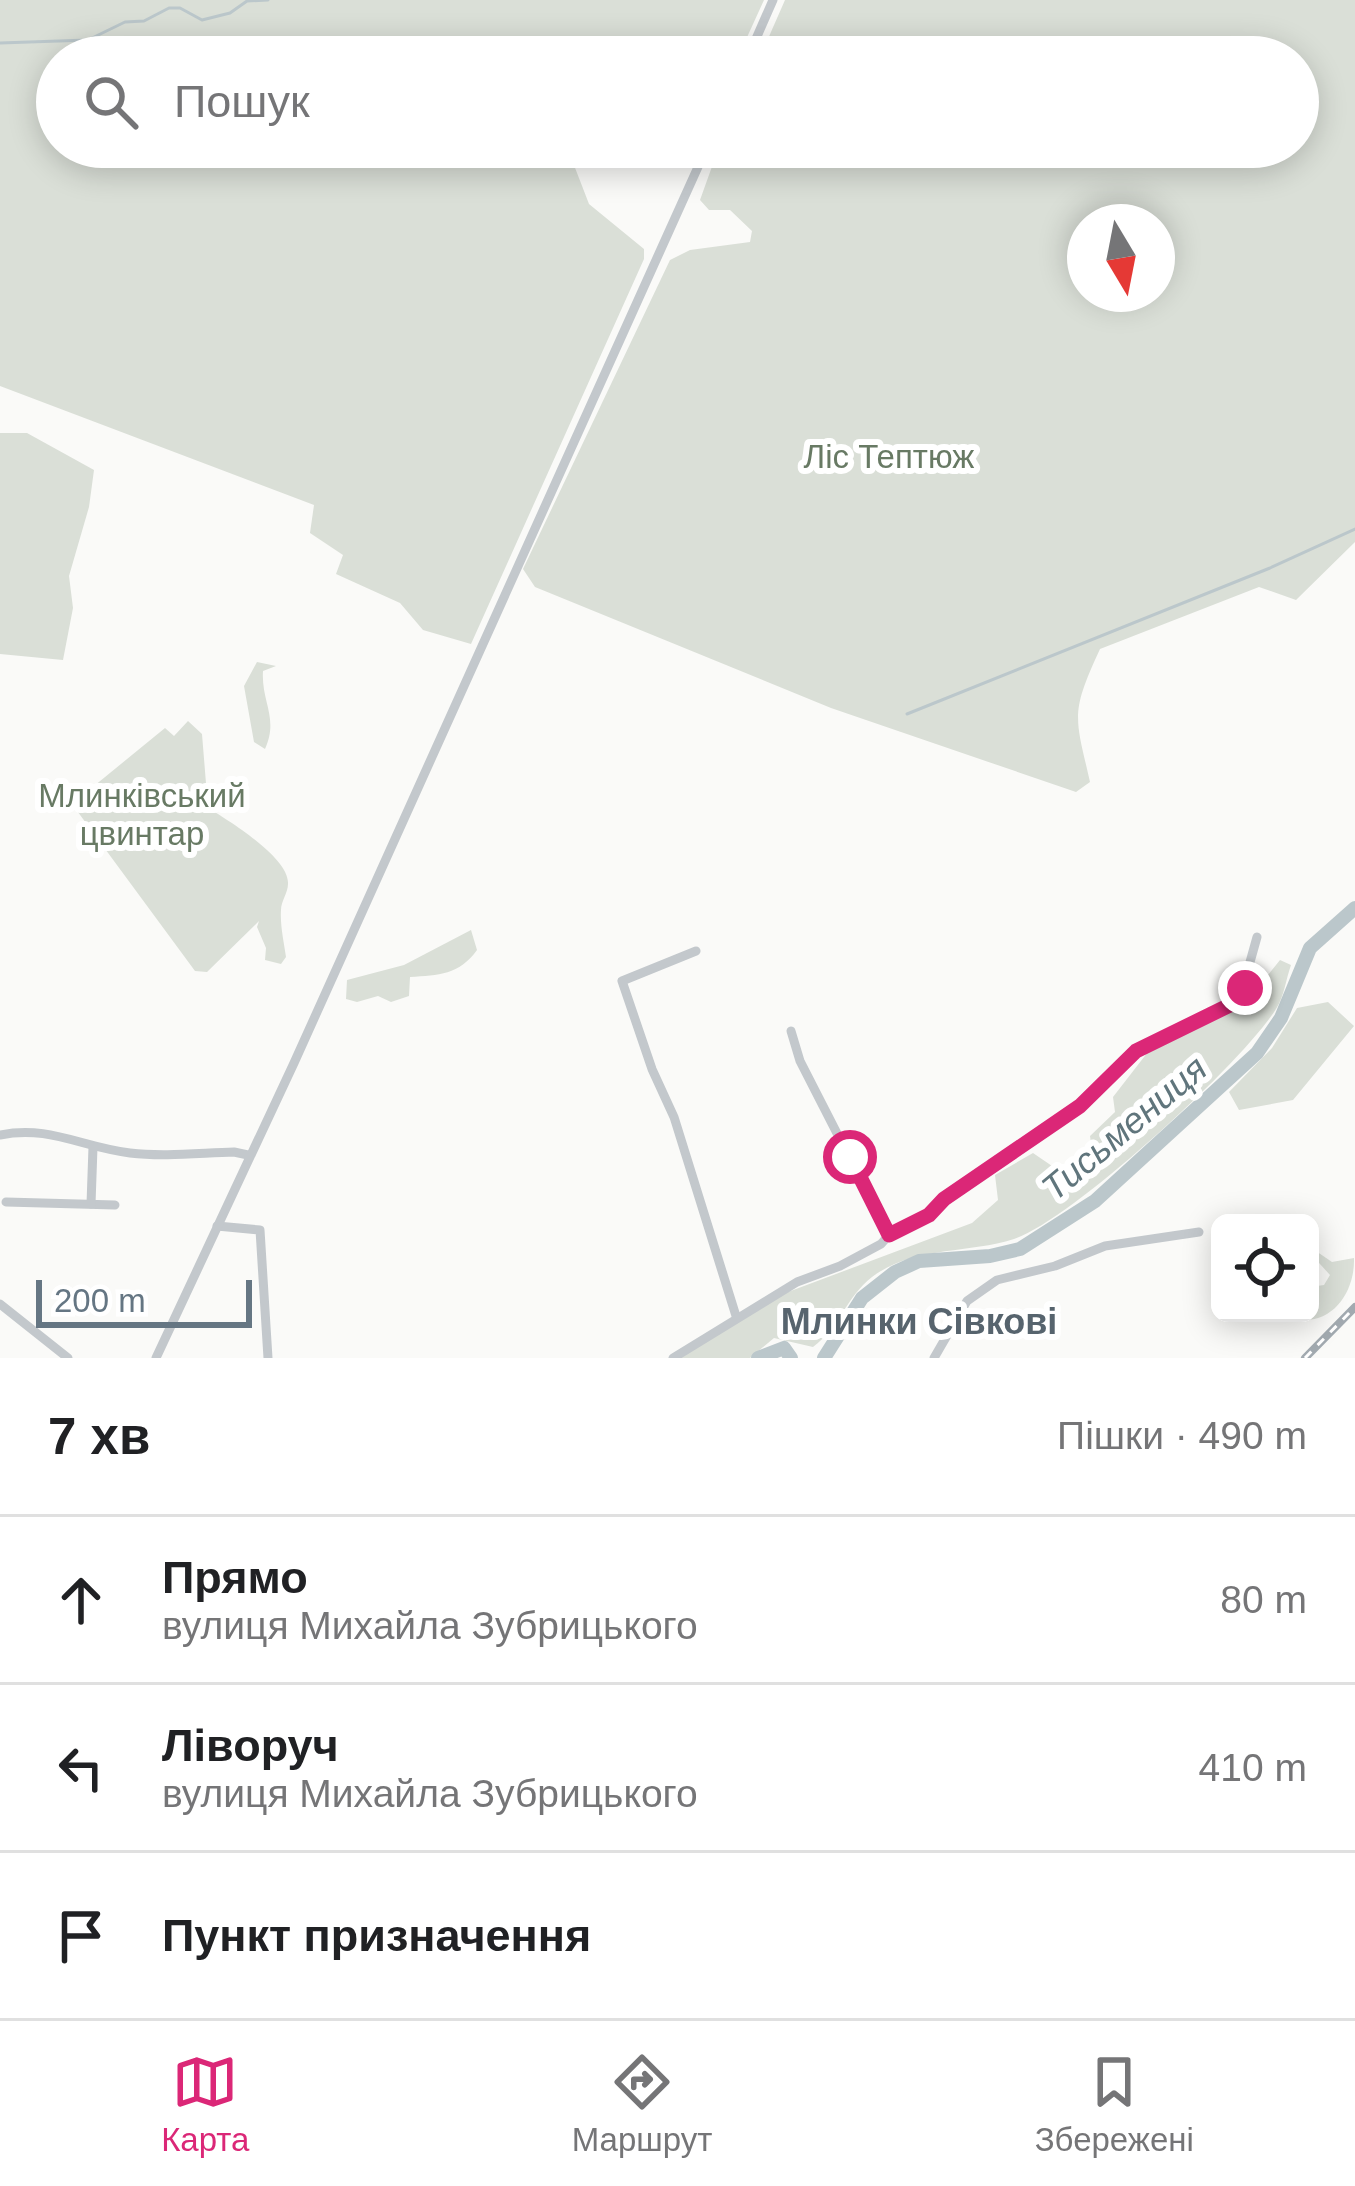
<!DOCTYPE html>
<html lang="uk">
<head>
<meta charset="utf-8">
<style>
	body { margin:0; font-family:Helvetica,sans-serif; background:#f6f6f6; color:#202124 }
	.controls { position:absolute; right:36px; bottom:36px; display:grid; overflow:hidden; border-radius:18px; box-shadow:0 6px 30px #0003 }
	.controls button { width:108px; height:108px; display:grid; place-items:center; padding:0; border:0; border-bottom:3px solid #e0e0e0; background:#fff; color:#202124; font:60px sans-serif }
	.compass { position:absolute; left:1067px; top:204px; width:108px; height:108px; border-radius:50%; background:#fff; box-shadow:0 6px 30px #0003; rotate:170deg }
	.scale { position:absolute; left:36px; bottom:30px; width:216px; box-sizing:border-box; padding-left:12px; border:6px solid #657683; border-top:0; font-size:33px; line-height:42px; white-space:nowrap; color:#657683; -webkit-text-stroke:9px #fff; paint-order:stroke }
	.stop { position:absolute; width:36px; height:36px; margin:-27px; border:9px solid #db2777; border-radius:50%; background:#fff }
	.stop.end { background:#db2777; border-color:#fff; box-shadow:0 3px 12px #0008 }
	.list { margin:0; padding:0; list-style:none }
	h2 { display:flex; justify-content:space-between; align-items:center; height:156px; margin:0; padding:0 48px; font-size:51px }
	h2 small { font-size:39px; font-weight:400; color:#757577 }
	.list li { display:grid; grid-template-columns:78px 1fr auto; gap:36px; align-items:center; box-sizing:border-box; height:168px; padding:0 48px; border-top:3px solid #e0e0e0 }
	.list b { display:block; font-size:45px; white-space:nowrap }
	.list p { margin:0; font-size:39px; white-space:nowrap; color:#757577 }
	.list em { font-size:39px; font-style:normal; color:#757577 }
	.icon { flex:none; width:66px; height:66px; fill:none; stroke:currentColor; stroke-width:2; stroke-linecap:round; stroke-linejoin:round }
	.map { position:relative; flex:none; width:1355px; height:1358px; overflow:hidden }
	.search { position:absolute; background:#fff; box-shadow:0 6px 30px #0003; left:36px; right:36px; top:36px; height:132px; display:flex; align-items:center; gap:30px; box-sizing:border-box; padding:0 42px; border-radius:66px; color:#757577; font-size:45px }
	.sheet { height:660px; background:#fff }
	nav { display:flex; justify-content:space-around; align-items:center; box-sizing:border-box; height:168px; border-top:3px solid #e0e0e0; background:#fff; font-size:33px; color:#757577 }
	nav a { display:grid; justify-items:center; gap:6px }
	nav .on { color:#db2777 }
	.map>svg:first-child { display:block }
</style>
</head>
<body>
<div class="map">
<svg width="1355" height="1358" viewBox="0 0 1355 1358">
	<rect width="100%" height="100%" fill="#fafaf8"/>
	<g fill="#dadfd7" fill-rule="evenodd">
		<polygon points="0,0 764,0 738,57 57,57 57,147 567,147 589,204 644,249 644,259 471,644 423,630 400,603 336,574 343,555 310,533 314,505 0,386"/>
		<path d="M785,0H1355V542L1296,600L1259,587L1100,649C1070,714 1075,716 1090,782L1076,792L831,708L535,587L523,569L670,260L690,250L750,242L752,231L730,210H709L700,200L719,147H1298V57H760ZM1085,222H1157V294H1085Z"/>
		<polygon points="0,433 27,433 94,470 89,507 69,576 73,608 63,660 0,654"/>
		<path d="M257,662L276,666L263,671C261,702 279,718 265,749L254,742L244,686Z"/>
		<path d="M188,721L202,734L208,808C228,820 290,858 288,884C288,893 281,901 281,910C280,926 284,942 286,957L281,964L265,960L266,948L257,927L259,921L207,972L195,971L72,804L165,728L174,736Z"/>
		<path d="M471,930L477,950C459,975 439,975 410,977L409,996L391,1002L378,996L357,1002L346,999L347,980L404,965Z"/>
		<path d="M1280,960L1291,965C1286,979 1284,997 1276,1009C1242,1063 1072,1220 1014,1239C967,1254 913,1246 872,1277C847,1296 839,1328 813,1347L774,1338L750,1358H678L788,1292L972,1223L998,1200L995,1175L1033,1153L1074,1181L1094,1163L1090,1136L1115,1112L1113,1097L1151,1048L1243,1006Z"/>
		<polygon points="1328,1002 1354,1026 1293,1100 1239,1110 1229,1092 1272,1048 1297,1008"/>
		<path d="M1310,1247L1332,1262L1354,1258C1355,1289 1336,1321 1303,1320L1300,1313H1310V1287L1324,1285L1330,1275L1310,1253Z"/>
	</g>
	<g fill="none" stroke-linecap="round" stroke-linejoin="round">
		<g stroke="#bbc7cb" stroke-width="3">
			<polyline points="0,43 88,40 125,22 144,21 169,8 180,8 202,20 230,13 247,1 268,0"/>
			<polyline points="907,714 1270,568 1355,529"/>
		</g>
		<g stroke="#bbc7cb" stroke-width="14">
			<polyline points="758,1358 784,1348 791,1358"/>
			<polyline points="824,1358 862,1298 895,1272 919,1261 990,1256 1020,1249 1095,1201 1257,1053 1281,1018 1310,948 1355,908"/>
		</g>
		<g stroke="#c3c8cc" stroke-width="9">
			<polyline points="748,57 773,0"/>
			<polyline points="696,951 622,981 652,1069 674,1117 736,1316"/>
			<polyline points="791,1031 800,1061 889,1235"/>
			<path d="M0,1135C49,1125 81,1147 130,1153C164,1157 199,1153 234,1152L248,1155"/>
			<polyline points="6,1202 115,1205"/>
			<polyline points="91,1204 93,1147"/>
			<polyline points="217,1226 260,1230 268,1358"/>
			<polyline points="0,1304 68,1358"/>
			<polyline points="156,1358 294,1063 707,147"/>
			<polyline points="673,1358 797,1282 840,1266 881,1244 889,1235 929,1215 943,1199 1080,1106 1136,1051 1240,998 1257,937"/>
			<polyline points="934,1358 967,1301 997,1280 1055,1266 1105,1246 1199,1232"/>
		</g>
		<defs>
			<polyline id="rail" points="1305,1358 1355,1307"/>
		</defs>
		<use href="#rail" stroke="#a2aab0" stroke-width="8"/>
		<use href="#rail" stroke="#fff" stroke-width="3" stroke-dasharray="9" stroke-linecap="butt"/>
	</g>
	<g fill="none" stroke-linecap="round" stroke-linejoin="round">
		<polyline stroke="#db2777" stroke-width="15" points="850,1157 889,1235 929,1215 944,1199 1080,1106 1136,1051 1234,1003 1245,988"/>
	</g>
	<g text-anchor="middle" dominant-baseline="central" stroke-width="12" stroke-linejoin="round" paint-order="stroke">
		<g font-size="33" fill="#687a64" stroke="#fff">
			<text x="889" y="456">Ліс Тептюж</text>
			<text x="142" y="795">Млинківський<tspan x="142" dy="38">цвинтар</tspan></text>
		</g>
		<g font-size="36" font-style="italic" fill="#60757c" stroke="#fff">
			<text transform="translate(1124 1128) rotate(-40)">Тисьмениця</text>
		</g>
		<g font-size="36" font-weight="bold" fill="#57646e" stroke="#fff">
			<text x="919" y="1321">Млинки Сівкові</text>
		</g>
	</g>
</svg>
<div class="controls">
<button><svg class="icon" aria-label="locate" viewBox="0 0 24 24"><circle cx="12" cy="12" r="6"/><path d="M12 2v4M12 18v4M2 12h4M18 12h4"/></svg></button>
</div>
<svg class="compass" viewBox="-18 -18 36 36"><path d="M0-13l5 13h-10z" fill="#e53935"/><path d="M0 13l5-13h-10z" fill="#757577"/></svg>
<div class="scale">200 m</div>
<div class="stop" style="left:850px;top:1157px"></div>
<div class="stop end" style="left:1245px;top:988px"></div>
<div class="search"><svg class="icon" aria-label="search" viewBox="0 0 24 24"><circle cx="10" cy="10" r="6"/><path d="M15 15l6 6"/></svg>Пошук</div>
</div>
<section class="sheet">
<h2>7 хв<small>Пішки · 490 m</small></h2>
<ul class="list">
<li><svg class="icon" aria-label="ahead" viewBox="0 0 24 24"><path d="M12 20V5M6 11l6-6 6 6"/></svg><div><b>Прямо</b><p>вулиця Михайла Зубрицького</p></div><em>80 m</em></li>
<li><svg class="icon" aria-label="left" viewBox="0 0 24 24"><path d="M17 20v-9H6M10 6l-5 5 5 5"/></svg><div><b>Ліворуч</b><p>вулиця Михайла Зубрицького</p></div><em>410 m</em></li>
<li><svg class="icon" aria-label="arrive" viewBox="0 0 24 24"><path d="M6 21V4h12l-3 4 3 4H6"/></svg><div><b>Пункт призначення</b></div></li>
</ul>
</section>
<nav>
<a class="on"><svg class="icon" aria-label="map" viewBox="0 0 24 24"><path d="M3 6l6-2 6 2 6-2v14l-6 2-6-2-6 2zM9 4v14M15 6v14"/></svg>Карта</a>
<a><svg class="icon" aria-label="directions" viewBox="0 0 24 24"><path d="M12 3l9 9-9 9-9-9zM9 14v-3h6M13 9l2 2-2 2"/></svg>Маршрут</a>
<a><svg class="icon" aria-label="saved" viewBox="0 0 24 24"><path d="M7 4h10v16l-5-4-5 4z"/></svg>Збережені</a>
</nav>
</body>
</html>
